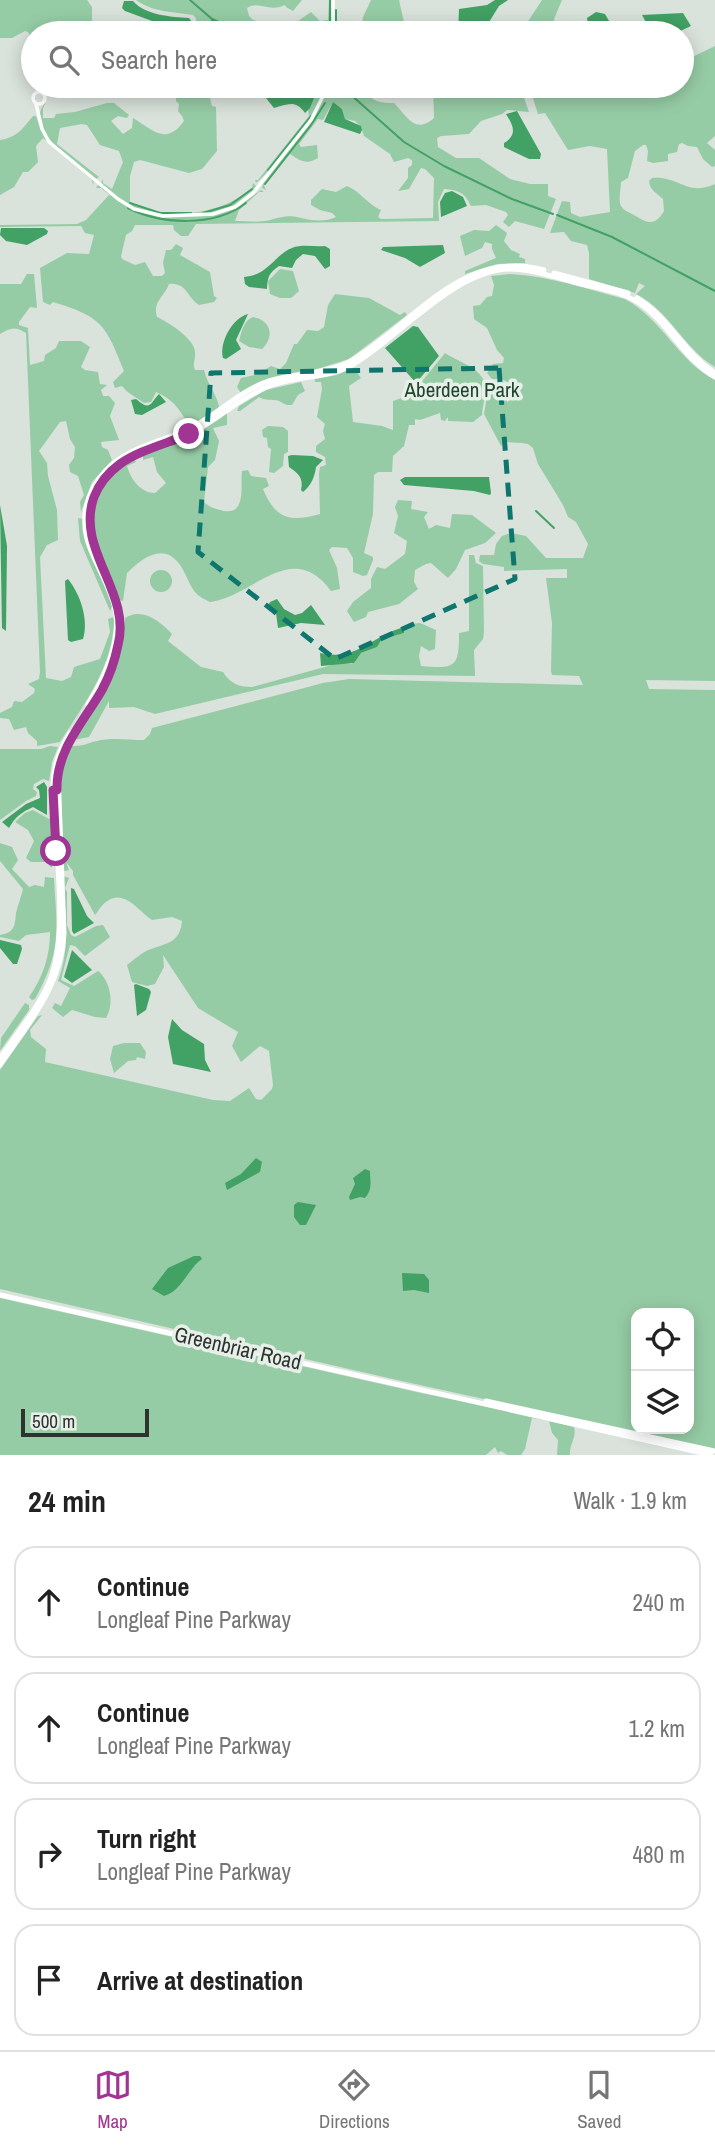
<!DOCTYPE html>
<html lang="en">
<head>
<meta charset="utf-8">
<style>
	body { margin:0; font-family:"Archivo Narrow",sans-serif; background:#f2f2f2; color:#222 }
	.controls { position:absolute; right:21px; bottom:21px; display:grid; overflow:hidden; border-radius:14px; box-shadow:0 4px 18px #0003 }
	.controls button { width:63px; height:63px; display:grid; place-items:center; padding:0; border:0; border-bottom:2px solid #e0e0e0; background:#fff; color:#222; font:35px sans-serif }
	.scale { position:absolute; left:21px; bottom:18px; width:128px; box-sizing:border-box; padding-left:7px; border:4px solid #2f3330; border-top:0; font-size:19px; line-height:24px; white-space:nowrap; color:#2f3330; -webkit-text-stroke:5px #e6efe8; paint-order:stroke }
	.stop { position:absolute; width:21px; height:21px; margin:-16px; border:5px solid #a13594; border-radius:50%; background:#fff }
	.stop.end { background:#a13594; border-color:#fff; box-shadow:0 2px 7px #0008 }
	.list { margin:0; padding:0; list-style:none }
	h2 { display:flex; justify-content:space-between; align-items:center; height:91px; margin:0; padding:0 28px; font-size:30px }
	h2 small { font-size:23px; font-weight:400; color:#767676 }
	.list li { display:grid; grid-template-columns:46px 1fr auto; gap:21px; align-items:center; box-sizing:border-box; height:112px; margin:0 14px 14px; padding:0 14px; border:2px solid #e0e0e0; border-radius:21px }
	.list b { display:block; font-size:26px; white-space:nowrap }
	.list p { margin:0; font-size:23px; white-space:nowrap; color:#767676 }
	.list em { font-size:23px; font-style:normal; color:#767676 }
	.icon { flex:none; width:38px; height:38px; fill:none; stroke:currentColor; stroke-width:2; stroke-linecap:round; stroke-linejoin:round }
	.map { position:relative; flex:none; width:715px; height:1455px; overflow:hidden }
	.search { position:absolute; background:#fff; box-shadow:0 4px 18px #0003; left:21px; right:21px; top:21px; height:77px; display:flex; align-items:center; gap:18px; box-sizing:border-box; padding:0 24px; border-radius:38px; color:#767676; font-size:26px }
	.sheet { height:595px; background:#fff }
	nav { display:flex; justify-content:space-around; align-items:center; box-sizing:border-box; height:98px; border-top:2px solid #e0e0e0; background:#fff; font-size:19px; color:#767676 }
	nav a { display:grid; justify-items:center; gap:4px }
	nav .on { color:#a13594 }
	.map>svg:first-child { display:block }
</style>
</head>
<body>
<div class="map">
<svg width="715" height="1455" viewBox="0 0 715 1455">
	<rect width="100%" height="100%" fill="#d9e2db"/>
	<g fill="#96cca5" fill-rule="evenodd">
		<polygon points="0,0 87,0 92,7 92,29 103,29 108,26 119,29 118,33 33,33 33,40 28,32 25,31 12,38 0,38"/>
		<path d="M136,0H302L293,11L286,7L285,5C268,13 259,0 247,8L249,16L253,20L281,28H288L311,12L320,21L328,20L329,0H332V33H196V18L193,15C174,12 152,12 136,0Z"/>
		<polygon points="371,0 399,0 405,27 398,33 361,33 363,17"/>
		<polygon points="542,0 562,0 554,19 555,33 515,33 515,27 527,23"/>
		<path d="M715,46V136L707,143L715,150V166L712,167L703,159L697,147L688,146L682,143L679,144L677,152L668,154V161L653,163L647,161L648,151L646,145H643L635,151L628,178L621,182C621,189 618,200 621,206C623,210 627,211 630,213C644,220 653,230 664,211L663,199C657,193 650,191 649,181L652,178C681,176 686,197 715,184V367C683,348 671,312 636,294L645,286L639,283L635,293L589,279V253L587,245L571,241L564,232L550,233L562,201L570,202L571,213L580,217L610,212L607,149L590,146L568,150L545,113L538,114L530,89L536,86H587C601,92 611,87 625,86C643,84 663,86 682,86V62Z"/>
		<path d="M176,86H213L210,98L212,106L216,107L217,151L202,169L189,173L140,160L134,162L130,176V202C168,221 220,216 252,188L253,183L256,186C239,221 161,221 131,206C120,201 110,191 101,183L103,179V183L112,189L123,162L119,151L100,145L87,125L82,124L60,128L57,144L99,177L96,179C78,165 21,128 46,102L43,108V118H54L56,114L75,112L107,103H114L129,115L127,118L118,116L111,121L123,134L132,128L133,118C153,130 166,146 184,121L182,116L178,111L179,104L176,101Z"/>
		<polygon points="269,86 327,86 314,114 269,171 256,183 255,180 258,180 309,116 308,110 314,98 310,95 270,98 268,96"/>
		<path d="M329,86H357C370,98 376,104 394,103C407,116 415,135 434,118L433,86H436L437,98L464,94V86H510L514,90L521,89L529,112L507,110L502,114L481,121L469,134L441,136L437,138L438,147L456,158H479L510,179L530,184H548V196L556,199L544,229L515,221L509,227L503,222L508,215L506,212L486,205L471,206C465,193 459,190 444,189L438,202L439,221L196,224L188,236H181L174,230L173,225H135L132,231L126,235L121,256L122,259L135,265L145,262L153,276H162L165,273L163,263L166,250H171L176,244L183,248L180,255L210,272L214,296L217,298L214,302L199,305C187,298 187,282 169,284C165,296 152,302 157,317C168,322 195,339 195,352C196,360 192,362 195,370H204C207,384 219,398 219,408L190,426C178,409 176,401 156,392L151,402L144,403C136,397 128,394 122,386L115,388L113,382L124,371C106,326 103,317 53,302L50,305L43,302L40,268L67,253L89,254L94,235L85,233L81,226L0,227V225L77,224L86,220L109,195L111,196L101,188H96L98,185L135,210L163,217L209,216L237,207L261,190L264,192H259L239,210L235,221C246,221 260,223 270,220C277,218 289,215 297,217C309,220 324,223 336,217L332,213L320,210L311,205V200L322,189L336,192L347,186C360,191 367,204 381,210L378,217L381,219L433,218L434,178L425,169L421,168L409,189L398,191L408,178V168L412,165V160L408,158L394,162L390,154L364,136L361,127L355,121L345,119L342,109L333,102L323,120L318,119L299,144L301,147L317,145L318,158C307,165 300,161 290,154L264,186L266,190L262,188L263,184L315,116Z"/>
		<path d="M37,110L44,136L94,181L93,185L92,180L43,138L36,146L38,162L28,172H23L14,187L0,195V140C18,137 22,129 33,116H36L40,128Z"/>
		<polygon points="496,225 507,233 504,241 511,250 520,254 519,257 525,259 525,263 497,264 465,274 465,271 496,258 492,249 492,244 485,242 482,248 465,256 460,236 474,230 489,231"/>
		<polygon points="280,269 293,271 299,291 291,298 280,298 270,294 268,281"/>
		<path d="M27,274H34L37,308L30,307L19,322V325L28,328L30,365L44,361L45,355L56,348L59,341H81L90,347L81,367L85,370L98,372L100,384L107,385L101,390L103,396H109L115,403L110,416L119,440L101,442L102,447L108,450L112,460L92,482L81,512L80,502L84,495L78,476L70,472L69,465L74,458L75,447L70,439L66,421L60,422L39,451L47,463L48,476L57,510L58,540L47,545L40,557L46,678L62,681L71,677L74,667L100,659L110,632L108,619L113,617L114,620C113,666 85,703 60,742L37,746V741L28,733L26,727L14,730L9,719L0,718V713L12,707L14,701L22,702L34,693L35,689L28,684L39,679L40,672L26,333C15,326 10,328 0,334V284H21Z"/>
		<path d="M510,274C549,276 587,289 625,299C662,319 678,361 715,380V681L646,680L649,689L715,690V1450L397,1380L0,1289V1070L38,1016L42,1015L30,1030L31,1037L46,1049L45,1062L213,1100L230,1101L249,1088L256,1099L261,1100L272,1089L273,1085L269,1051L260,1046L241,1062L232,1046L238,1032L198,1008L163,955L164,967L155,984L147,986L132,982L127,965C135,959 142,952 151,949C168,943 180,942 182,921L172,917L152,920C138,911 124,888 106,902C101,905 98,912 95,915L73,875V871L66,862L69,870L64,871L60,766L69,746C86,746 84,744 97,741C111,737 129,740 144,740L150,734L152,728L323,683L349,679L583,685L579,676L552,675L551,671L552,623L546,578H567V569L504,571V567L483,564L479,561L480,555H494L496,544L502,536L511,533L526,536L546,558H583L588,544L576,522L568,517L563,505L538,464L533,448L528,444L522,443L506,442L501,446L484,414L488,391L507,398V402L517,396V388L502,379H492L487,373L493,364L503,363L504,358L497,350L487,328L474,319L473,306L480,305L487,297L492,296L494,285L491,276ZM636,1313H689V1429H636Z"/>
		<polygon points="335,294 369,298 400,315 405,312 407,315 349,359 241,393 237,387 241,378 259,374 271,366 280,369 286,363 294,344 297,344 307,330 318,331 324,327 328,305"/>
		<path d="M253,317C271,320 275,336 262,349L249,347L239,341C242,331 243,321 253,317Z"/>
		<path d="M445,353C461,364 486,368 486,391C485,399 482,407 482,415L473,422L448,421V417L445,421L441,420L440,413L420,420L415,419V425H409L404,446L393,456L392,472H378L374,475L373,514L364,553L373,557V560L367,575L363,576L353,572V558L347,548L332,547L329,550L337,568L340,589L331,591C292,538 254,596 210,602C206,600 199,597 196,593C190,587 187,576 182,568C166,541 144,556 127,573L123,601L120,600C95,545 67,498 134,459L136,462L127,466C131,480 141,493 155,493L166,483L157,472L153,457L143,460V456L192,435L227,413V425L213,428L219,441L215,460L208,467L204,502C210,508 216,509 224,511C247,515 240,484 242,471L248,470L251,476L266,478L269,486L263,489C275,518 289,523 320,514L319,473L320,467L326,465L325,457L316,452V446L325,439L323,431L325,424L317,417L322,389L321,382H315V379L337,375L353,367L361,378L349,386L353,422L382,426L393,430V401L413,394L416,386L419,385Z"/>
		<path d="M301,382L305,391L298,395L292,405C282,406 282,400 274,400C267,399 266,401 259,397L240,411H237L239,406L266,390Z"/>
		<polygon points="268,426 283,427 288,431 288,452 284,454 283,466 274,473 269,472 271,449 268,447 267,438 263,437 262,430"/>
		<polygon points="398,500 412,501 411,509 428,512 424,517 429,529 436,525 450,528 452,514 472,515 496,533 485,543 465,550 456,569 448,578 431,563 426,564 415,570 414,582 418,589 399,604 368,612 366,617 354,622 347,611 353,602 371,588 371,579 377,567 385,569 405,554 407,541 394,533 398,516 395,507"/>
		<polygon points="78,518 83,519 85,540 109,598 112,606 110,611 80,541"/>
		<path d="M469,555H474L476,563L483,566L484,632L483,639L474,650L475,676L323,674L155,714L134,707L109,708V701L89,737L73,740C97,702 121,663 125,618C142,607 160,621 172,634L168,641L201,667L223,672C230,683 238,687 252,687L339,663L352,664L361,653L377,647L382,639L403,633L410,624L420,623L436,630L435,649L429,651L421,646L419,656L421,666C456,669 459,667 459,633L469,631Z"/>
		<circle cx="161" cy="581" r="11"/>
		<polygon points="50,746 58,747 52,762 49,781 43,779 34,784 33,789 37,792 36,796 26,801 0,820 0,749 41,749"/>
		<polygon points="33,810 51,820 52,867 50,867 48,862 31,862 26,858 34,841 28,830 15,822 25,813"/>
		<path d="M0,843L12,847L18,860L12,869L29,887L35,885L44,887L45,877L54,878C57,931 62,950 35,999L32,1000L29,997C43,977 50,956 50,932L26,935L19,941L0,937V935C14,933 15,926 16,913C18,905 21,897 23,889L0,861Z"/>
		<path d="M63,876L69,878L65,888L67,892V925L71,935L75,937L96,926L103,925L110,937L85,956L75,946L70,945L61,980L74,986L98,971C110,980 115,1004 106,1018L95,1017L72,1010L63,1017L52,1008L55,1003L61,1006L70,988L58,981C71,947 65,911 63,876Z"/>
		<polygon points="25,1003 29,1005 29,1010 0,1051 1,1038"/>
		<polygon points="124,1043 140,1043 146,1052 145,1059 137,1057 136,1060 128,1061 114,1073 110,1059 113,1046"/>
		<path d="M0,1298L421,1393L549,1419L550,1421L574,1427C577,1438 569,1444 570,1455H557L558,1440L552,1433L549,1421L532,1418L525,1449L521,1455H507L501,1451L498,1453L495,1447L486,1455H0Z"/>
	</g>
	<g fill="#42a164">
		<polygon points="495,0 508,0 499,6 489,22 458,33 459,9 487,5"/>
		<path d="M124,1H133C145,15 171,17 189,18L192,22L191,33H175L163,25L125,11L122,8Z"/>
		<polygon points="596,12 605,14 616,33 589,33 587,18"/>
		<polygon points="683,13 691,26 676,33 652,33 642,15"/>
		<path d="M254,86H269L268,96L270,98L310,95L314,98L310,108L305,113C295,99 287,105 274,108L266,98L253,97L251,91Z"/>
		<polygon points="333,102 342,109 345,119 361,126 362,130 360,134 324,122"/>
		<path d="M517,111L541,154L540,159H529L504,147V143C519,134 512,124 506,114Z"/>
		<polygon points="452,191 463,197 467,206 441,217 440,202 445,193"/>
		<polygon points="1,228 44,228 48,231 47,234 27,245 6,241 0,235"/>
		<polygon points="443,245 445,253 420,267 405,258 381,250 383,247"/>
		<path d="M325,246L330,249V266L325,269L315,256L303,254L296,260L292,268L279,266C268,274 268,277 267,289L249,287L245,284L244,277C269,275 274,255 292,248C301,244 315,247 325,246Z"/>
		<path d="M248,314L236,340L241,349L226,359L223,358C219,343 232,318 248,314Z"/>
		<polygon points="413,326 418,327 439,356 416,383 385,348"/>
		<path d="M159,394L166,402L142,415L135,414L131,400L136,399C151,412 150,403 159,394Z"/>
		<path d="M292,455L313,456L323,460L316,467C315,476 311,486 303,492L301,490C304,478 298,473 289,467L288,456Z"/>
		<polygon points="405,477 489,477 491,493 490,495 474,491 404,485 400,480"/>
		<polygon points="0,505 7,546 6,631 2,628"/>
		<path d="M68,579C80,594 89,619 83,639L71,642L68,640L65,581Z"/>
		<polygon points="277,599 284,609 295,615 302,613 311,605 325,625 301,623 278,628 276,613 268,606 270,602"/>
		<path d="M401,628L404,629V633L382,639L377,647L361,653L354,663L321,666L320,653C357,661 369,638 401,628Z"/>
		<path d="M44,782L47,787V815L33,807C22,812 15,817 9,828L2,822L26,804L40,798L39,790L36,787Z"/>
		<polygon points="71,888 74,889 87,916 94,923 74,934 72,931"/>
		<polygon points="0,940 21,945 22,949 17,964 13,964 0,948"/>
		<polygon points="72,950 92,970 72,983 64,977"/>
		<polygon points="136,984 149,989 151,992 146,1010 137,1016 134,985"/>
		<polygon points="172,1019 182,1030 204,1044 205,1060 211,1072 173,1064 168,1037"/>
		<polygon points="256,1158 262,1162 260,1172 227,1190 225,1183 241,1174"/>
		<path d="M365,1169L370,1171C370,1182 373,1189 365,1198L360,1197L350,1200L349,1197L355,1184L353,1178Z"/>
		<polygon points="298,1202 316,1205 306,1225 300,1225 294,1217 294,1205"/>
		<path d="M194,1256H200L202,1259C189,1267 182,1291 164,1296L152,1289L168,1268Z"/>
		<polygon points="402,1273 424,1274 429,1280 429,1293 414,1290 403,1291"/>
	</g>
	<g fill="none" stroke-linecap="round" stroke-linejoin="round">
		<g stroke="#42a164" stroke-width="2">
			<polyline points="190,0 212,19 243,33"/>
			<polyline points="330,0 330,33"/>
			<polyline points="212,33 212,20"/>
			<polyline points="336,33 336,10"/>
			<polyline points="341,86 404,142 444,166 512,199 553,214"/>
			<polyline points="268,170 311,116"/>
			<polyline points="265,184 311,125 325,103"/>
			<polyline points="130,203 160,213 191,213"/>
			<path d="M128,208C162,225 215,227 246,203"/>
			<polyline points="203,213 230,205 252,189"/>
			<polyline points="557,215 612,237 715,291"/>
			<polyline points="536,511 554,528"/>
		</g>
		<g stroke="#fff" stroke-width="3.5">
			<polyline points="333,33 333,0"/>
			<circle cx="39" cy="98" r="6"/>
			<polyline points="36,104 42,129 49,142 118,199 134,209 163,216 213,214 235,207 253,193 311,120 328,86"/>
		</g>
		<g stroke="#fff" stroke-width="5">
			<polyline points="554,273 628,293"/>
			<path d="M637,298C669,317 684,353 715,373"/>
			<path d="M88,704C104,679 120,644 116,614C110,571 72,546 89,497C94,484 103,472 114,463C136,445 166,440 191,428C218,414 241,390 269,381C295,373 322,374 347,363C412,327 460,247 544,270"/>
			<path d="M53,786C53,766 59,750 70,733"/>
			<path d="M0,1058C17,1033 39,1007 50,980C68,935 56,856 54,806"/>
			<path d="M0,1065C28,1024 62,985 64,934L58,772C64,740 87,716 103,688C112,672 118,651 121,633C126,591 86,558 90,516C94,457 158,452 199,429C222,416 242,397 267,387C293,376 323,379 349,367C397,340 454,269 511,269C532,269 553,277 574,282C595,288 621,291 639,303C669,323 683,359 715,377"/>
			<polyline points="0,1295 711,1455"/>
			<polyline points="486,1401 715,1451"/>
		</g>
	</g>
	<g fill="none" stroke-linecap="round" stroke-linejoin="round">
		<path stroke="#a13594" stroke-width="9" d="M56,851L53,790H57C56,750 83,723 102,690C109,677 115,660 118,645C132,592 75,550 94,497C99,484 109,472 120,464C140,450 166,444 189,434"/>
	</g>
	<path fill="none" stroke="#0f766e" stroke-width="5" stroke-dasharray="14 9" stroke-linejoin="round" d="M499,368L515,579L335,659L198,552L211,373Z"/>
	<g text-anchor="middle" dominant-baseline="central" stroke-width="7" stroke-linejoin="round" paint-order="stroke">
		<g font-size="21" fill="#1f462c" stroke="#e6efe8">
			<text x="462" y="389">Aberdeen Park</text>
		</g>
		<g font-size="21" fill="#2f3330" stroke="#e6efe8">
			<text transform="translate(238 1348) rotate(13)">Greenbriar Road</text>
		</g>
	</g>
</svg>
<div class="controls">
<button><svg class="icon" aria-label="locate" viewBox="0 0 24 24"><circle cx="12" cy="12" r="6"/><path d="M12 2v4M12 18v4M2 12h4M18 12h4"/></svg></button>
<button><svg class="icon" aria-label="layers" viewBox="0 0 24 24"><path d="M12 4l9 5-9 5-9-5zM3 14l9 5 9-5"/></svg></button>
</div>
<div class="scale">500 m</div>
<div class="stop" style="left:56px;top:851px"></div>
<div class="stop end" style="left:189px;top:434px"></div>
<div class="search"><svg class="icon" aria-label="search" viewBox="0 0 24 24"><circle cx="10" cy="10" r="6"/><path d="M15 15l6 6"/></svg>Search here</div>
</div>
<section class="sheet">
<h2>24 min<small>Walk · 1.9 km</small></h2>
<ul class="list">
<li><svg class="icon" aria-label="ahead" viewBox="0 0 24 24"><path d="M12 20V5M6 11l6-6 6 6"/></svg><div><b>Continue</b><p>Longleaf Pine Parkway</p></div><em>240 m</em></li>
<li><svg class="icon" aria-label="ahead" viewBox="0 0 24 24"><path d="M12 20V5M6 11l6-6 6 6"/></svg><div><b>Continue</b><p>Longleaf Pine Parkway</p></div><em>1.2 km</em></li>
<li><svg class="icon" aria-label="right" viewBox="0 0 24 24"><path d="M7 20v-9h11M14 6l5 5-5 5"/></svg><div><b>Turn right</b><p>Longleaf Pine Parkway</p></div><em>480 m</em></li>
<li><svg class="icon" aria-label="arrive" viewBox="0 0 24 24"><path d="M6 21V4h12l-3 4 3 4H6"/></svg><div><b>Arrive at destination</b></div></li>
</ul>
</section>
<nav>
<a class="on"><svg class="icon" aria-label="map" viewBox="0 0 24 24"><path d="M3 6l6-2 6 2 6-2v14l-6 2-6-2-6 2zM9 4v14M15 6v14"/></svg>Map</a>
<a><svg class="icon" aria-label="directions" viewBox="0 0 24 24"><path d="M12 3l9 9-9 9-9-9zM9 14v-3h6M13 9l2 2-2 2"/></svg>Directions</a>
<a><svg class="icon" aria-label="saved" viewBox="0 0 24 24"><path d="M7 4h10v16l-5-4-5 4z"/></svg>Saved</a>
</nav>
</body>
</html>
